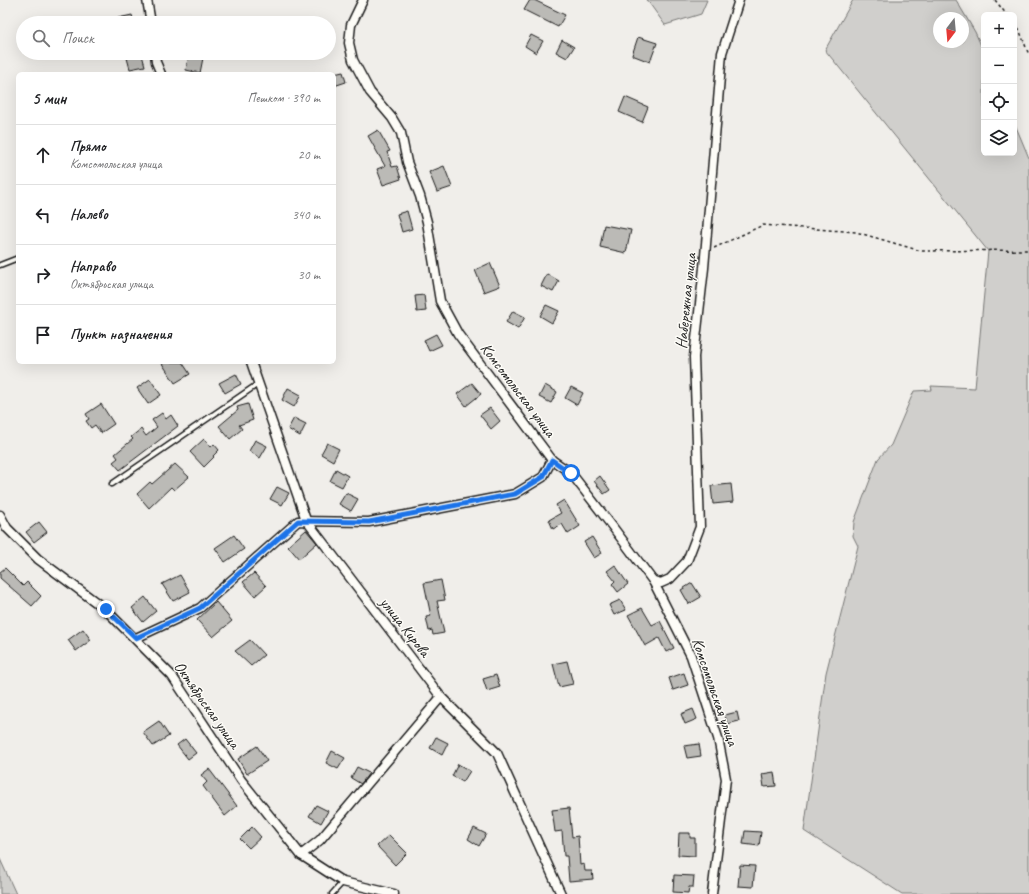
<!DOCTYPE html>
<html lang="ru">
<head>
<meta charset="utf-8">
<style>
	body { margin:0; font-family:Caveat,sans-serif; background:#f6f6f6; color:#202124 }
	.controls { position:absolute; right:12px; top:12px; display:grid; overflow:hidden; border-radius:6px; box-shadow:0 4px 16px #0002 }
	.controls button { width:36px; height:36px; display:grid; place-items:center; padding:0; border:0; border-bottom:1px solid #e0e0e0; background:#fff; color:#202124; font:20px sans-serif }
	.compass { position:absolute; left:933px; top:12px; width:36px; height:36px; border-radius:50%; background:#fff; box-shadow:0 4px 16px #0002; rotate:196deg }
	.stop { position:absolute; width:12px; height:12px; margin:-9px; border:3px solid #1a73e8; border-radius:50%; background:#fff }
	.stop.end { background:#1a73e8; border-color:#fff; box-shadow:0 1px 4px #0008 }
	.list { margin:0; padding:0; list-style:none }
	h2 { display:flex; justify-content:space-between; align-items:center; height:52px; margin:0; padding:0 16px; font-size:17px }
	h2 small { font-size:13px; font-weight:400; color:#757577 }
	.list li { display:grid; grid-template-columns:26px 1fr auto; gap:12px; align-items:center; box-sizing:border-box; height:60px; padding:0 16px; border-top:1px solid #e0e0e0 }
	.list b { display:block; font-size:15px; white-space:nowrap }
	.list p { margin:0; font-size:13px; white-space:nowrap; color:#757577 }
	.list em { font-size:13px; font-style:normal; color:#757577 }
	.icon { flex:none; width:22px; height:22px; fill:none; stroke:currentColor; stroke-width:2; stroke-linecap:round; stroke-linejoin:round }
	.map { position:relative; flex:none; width:1029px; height:894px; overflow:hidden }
	.search { position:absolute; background:#fff; box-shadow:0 4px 16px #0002; left:16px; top:16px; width:320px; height:44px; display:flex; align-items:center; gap:10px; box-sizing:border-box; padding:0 14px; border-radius:22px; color:#757577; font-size:15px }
	.panel { position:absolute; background:#fff; box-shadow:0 4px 16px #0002; left:16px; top:72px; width:320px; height:292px; border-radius:6px }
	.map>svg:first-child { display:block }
</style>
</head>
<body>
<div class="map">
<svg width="1029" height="894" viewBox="0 0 1029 894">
	<rect width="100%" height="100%" fill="#f0eeea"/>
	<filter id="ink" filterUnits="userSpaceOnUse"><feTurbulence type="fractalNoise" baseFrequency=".025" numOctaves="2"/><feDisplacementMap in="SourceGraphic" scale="8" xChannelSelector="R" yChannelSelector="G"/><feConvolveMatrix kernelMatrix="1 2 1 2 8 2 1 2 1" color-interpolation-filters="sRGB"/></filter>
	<g filter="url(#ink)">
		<g fill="#d0cfcc" stroke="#767674" fill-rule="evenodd">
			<polygon points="647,0 707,0 701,14 665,25"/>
			<path d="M853,0H956L975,32L984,52V153H1014V122L1029,158V894H902L804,831L826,673L858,546L853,536L854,522L878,459L891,445L914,391L932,390L931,386L975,388L988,251L825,50ZM939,18H963V42H939Z"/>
			<polygon points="0,859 16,894 0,894"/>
		</g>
		<g fill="#bbbab6" stroke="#1c1c1c">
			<polygon points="530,0 534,0 565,15 558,27 524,10"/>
			<polygon points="132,15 134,23 109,23 109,20"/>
			<polygon points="531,35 543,41 536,53 525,46"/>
			<polygon points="638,37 657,43 650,62 632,55"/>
			<polygon points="562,40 574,47 567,58 556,52"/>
			<polygon points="189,53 204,53 200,73 186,70"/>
			<polygon points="142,55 145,66 130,69 127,58"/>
			<polygon points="343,72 346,82 334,86 334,74"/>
			<polygon points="625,97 648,107 642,122 619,112"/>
			<polygon points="378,130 390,151 387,152 392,167 397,166 401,179 383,185 377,169 385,166 368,136"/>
			<polygon points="444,166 452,187 437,192 429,172"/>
			<polygon points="407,211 412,229 402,232 397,214"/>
			<polygon points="604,225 631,230 626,253 600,247"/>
			<polygon points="490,263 500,286 484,292 475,270"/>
			<polygon points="547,274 559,281 553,292 541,286"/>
			<polygon points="424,295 426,311 417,312 415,296"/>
			<polygon points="546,305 559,311 552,323 540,316"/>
			<polygon points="513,311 525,317 518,329 506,322"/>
			<polygon points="436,334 442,345 429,351 424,340"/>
			<polygon points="161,362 182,362 190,374 175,383"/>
			<polygon points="236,374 241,384 225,393 219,383"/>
			<polygon points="150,379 161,395 148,404 137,388"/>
			<polygon points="472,383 481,394 466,406 457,394"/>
			<polygon points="545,385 557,392 551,403 539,397"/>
			<polygon points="571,387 583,393 577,405 565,398"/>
			<polygon points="288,388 301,395 294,407 282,400"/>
			<polygon points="101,404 114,424 101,433 95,425 91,428 86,421 89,419 86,414"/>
			<polygon points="248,404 253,420 239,425 242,429 230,439 219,426 238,410 237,407"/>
			<polygon points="490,408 500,421 491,429 480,415"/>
			<polygon points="162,413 166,419 171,415 178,426 120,470 113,462 118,458 115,454 133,439 131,437 141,429 146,436 157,427 152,420"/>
			<polygon points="294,418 306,424 300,436 288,429"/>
			<polygon points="204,439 211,447 214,444 219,450 213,456 214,457 204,467 190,452"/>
			<polygon points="255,440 267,446 260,458 249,451"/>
			<polygon points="327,443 339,449 333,461 321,454"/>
			<polygon points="175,464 189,477 174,490 171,487 149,508 137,494 150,482 152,484"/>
			<polygon points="336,469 348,476 342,487 330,481"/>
			<polygon points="600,476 610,490 604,494 594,481"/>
			<polygon points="731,484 733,502 713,504 711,486"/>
			<polygon points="277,487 289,493 282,505 270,499"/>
			<polygon points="346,493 358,499 351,511 339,504"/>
			<polygon points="564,500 580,526 568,534 562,524 553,529 549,520 561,513 556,505"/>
			<polygon points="39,522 47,532 34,542 26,532"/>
			<polygon points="306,530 317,543 299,559 288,546"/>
			<polygon points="234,535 244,549 225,562 215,548"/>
			<polygon points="592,537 602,553 594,558 584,542"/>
			<polygon points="615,565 628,584 618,592 612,584 615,581 607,571"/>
			<polygon points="5,568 23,586 27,582 41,596 32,606 0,578 0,572"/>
			<polygon points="254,573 266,586 255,596 243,582"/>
			<polygon points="180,575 190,592 173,601 162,584"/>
			<polygon points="441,580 445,600 437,601 444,633 433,635 432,630 429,631 426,617 431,616 424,583"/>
			<polygon points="692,583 701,597 689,604 681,590"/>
			<polygon points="145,597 156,611 143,622 132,608"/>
			<polygon points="620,600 626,610 614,615 609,605"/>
			<polygon points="216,602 232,621 213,637 197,620"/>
			<polygon points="642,608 652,625 660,621 674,648 666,652 659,638 645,646 628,615"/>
			<polygon points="83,629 91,640 76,651 68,640"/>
			<polygon points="250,640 264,655 251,666 235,651"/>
			<polygon points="567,661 573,684 559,687 553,664"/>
			<polygon points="684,673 688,685 673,690 669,678"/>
			<polygon points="496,675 500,687 487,691 483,679"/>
			<polygon points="693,709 697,719 685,724 681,714"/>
			<polygon points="737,712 739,721 727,724 725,715"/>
			<polygon points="159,721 169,736 153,746 143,732"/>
			<polygon points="436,737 448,743 442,755 430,748"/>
			<polygon points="185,739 196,753 188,759 177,745"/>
			<polygon points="699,744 701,756 687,758 684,746"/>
			<polygon points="257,746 267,761 247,774 238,759"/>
			<polygon points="332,751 345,758 338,769 326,763"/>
			<polygon points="458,764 470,771 463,782 452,776"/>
			<polygon points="357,767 369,773 361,784 351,778"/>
			<polygon points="209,769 237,806 225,816 203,786 207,782 201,775"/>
			<polygon points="774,772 776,786 764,787 762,774"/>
			<polygon points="316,805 328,811 321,823 309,816"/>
			<polygon points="569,808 572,837 578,836 580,865 584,864 585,871 592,871 593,879 569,881 567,856 564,856 562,831 555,832 552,810"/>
			<polygon points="252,827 261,837 249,848 240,839"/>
			<polygon points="474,828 486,834 479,846 468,839"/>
			<polygon points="745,831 761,832 759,846 743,844"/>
			<polygon points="679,833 690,833 690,838 695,838 695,856 678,855"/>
			<polygon points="389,835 407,853 395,865 377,846"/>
			<polygon points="740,865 755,866 753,887 738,886"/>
			<polygon points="674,875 694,876 693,887 689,887 688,893 673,892"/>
		</g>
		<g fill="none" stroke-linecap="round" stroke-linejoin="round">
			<defs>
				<g id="lane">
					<polyline points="0,265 18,258"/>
					<polyline points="112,484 258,384"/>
					<polyline points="332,894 343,882"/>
				</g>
				<g id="street">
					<polyline points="147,0 151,23"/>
					<polyline points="363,0 351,25 349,43 353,60 370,92 392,118 401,133 407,162 420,196 427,222 440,301 458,334 552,460 571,473 612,526 653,581 691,656 718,738 726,779 712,894"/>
					<polyline points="155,53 156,62 161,74"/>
					<polyline points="251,362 306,520 441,697 497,753 561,894"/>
					<polyline points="0,515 7,528 38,559 105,609 172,676 241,780 301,855 343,882 394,894"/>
					<polyline points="653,581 661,583 670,579 687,561 700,527 694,357 704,268 722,53 739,0"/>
					<polyline points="136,638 200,608 298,521 369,522 515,494 543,477 552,460"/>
					<polyline points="301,855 320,840 441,697"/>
				</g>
			</defs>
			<use href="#lane" stroke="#1c1c1c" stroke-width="7"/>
			<use href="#street" stroke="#1c1c1c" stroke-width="11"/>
			<g stroke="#1c1c1c" stroke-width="1.5" stroke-dasharray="3 3" stroke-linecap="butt">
				<polyline points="995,0 1007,15"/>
				<polyline points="1014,23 1019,29 1029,55"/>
				<polyline points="714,248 763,225 856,232 921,251 1029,250"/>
			</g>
			<use href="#lane" stroke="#fdfcf7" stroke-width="4"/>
			<use href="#street" stroke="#fdfcf7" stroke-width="8"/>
		</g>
	</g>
	<g fill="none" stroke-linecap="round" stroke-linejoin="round" filter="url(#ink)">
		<polyline stroke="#1a73e8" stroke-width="5" points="106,609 136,638 200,608 298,521 369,522 515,494 543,477 552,460 571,473"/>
	</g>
	<g text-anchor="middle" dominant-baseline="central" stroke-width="3" stroke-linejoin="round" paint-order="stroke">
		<g font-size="16" fill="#1c1c1c" stroke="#fdfcf7">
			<text transform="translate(686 301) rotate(-84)">Набережная улица</text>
			<text transform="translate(518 390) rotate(53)">Комсомольская улица</text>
			<text transform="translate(405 627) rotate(52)">улица Кирова</text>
			<text transform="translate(715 692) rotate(71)">Комсомольская улица</text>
			<text transform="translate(207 705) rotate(55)">Октябрьская улица</text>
		</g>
	</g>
</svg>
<div class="controls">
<button>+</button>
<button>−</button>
<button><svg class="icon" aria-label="locate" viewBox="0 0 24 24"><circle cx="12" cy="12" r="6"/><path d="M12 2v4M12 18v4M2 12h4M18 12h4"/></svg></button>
<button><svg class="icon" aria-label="layers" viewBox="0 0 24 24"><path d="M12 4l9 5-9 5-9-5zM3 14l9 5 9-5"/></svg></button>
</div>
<svg class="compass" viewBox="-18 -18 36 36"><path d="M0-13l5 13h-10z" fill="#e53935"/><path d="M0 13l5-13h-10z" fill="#757577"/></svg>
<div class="stop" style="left:571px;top:473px"></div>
<div class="stop end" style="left:106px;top:609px"></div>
<div class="search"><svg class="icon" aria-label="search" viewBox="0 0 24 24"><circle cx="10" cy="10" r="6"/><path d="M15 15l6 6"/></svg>Поиск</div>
<section class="panel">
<h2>5 мин<small>Пешком · 390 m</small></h2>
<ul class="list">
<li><svg class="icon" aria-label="ahead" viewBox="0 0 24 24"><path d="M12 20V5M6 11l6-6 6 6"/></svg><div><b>Прямо</b><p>Комсомольская улица</p></div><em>20 m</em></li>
<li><svg class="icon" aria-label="left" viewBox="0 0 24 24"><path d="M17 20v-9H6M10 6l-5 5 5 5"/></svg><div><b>Налево</b></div><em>340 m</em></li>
<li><svg class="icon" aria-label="right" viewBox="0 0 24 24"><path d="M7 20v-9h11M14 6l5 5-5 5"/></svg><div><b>Направо</b><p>Октябрьская улица</p></div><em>30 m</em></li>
<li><svg class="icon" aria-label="arrive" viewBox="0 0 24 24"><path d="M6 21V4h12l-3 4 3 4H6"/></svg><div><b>Пункт назначения</b></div></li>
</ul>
</section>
</div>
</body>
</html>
